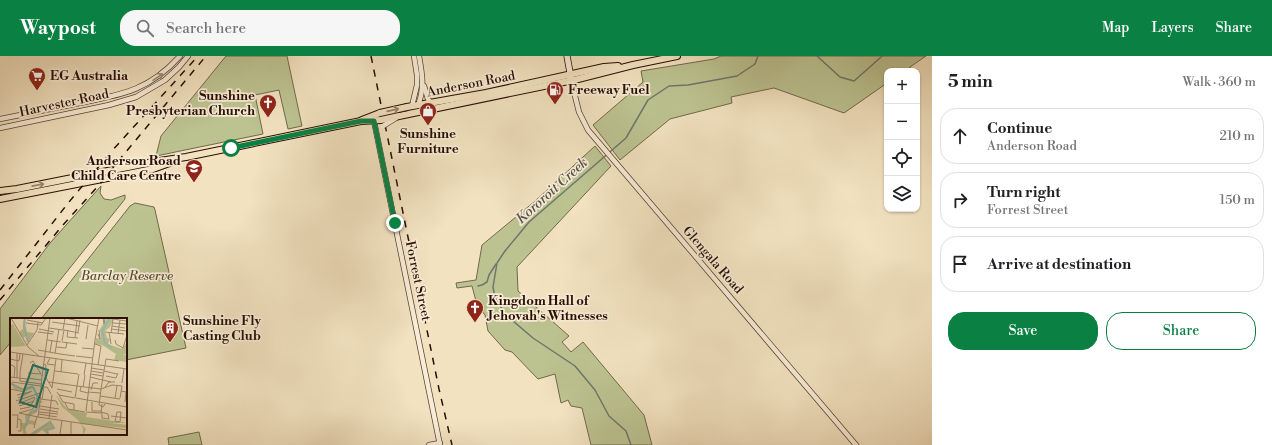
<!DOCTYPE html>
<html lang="en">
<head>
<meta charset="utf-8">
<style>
	body { margin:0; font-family:"Libre Bodoni",serif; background:#f6f6f6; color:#202124 }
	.controls { position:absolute; right:12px; top:12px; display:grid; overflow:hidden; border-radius:8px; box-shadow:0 1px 3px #0004 }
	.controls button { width:36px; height:36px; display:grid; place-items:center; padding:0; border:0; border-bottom:1px solid #e0e0e0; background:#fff; color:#202124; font:20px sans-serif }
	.stop { position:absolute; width:12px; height:12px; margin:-9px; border:3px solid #0b8043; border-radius:50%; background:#fff }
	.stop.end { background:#0b8043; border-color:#fff; box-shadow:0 1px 4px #0008 }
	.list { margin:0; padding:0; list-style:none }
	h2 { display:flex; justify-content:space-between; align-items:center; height:52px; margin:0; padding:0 16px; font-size:17px }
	h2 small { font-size:13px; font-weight:400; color:#757577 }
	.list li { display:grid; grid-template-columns:26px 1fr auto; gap:12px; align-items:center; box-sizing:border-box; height:56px; margin:0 8px 8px; padding:0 8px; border:1px solid #e0e0e0; border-radius:16px }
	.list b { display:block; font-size:15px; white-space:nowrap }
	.list p { margin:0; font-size:13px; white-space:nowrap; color:#757577 }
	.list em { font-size:13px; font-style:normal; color:#757577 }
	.actions { display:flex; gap:8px; padding:12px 16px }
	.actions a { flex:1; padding:9px 0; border:1px solid #0b8043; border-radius:16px; text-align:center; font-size:14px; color:#0b8043 }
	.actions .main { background:#0b8043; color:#fff }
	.icon { flex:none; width:22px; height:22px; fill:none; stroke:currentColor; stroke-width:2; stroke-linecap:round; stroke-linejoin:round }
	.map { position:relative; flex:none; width:932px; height:389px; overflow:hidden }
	header { display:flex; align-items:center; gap:24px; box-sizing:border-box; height:56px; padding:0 20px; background:#0b8043; color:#fff }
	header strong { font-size:19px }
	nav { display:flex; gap:22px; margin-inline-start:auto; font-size:14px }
	.search { width:280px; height:36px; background:#f6f6f6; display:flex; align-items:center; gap:10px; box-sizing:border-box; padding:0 14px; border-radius:16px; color:#757577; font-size:15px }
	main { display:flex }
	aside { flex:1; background:#fff }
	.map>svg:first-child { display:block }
</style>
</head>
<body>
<header>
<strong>Waypost</strong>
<div class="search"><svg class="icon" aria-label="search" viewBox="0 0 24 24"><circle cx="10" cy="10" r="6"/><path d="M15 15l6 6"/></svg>Search here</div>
<nav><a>Map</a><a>Layers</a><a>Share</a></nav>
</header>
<main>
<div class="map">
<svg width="932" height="389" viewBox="0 0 932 389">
	<rect width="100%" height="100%" fill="#f2e2c0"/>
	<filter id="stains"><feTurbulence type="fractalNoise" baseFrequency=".005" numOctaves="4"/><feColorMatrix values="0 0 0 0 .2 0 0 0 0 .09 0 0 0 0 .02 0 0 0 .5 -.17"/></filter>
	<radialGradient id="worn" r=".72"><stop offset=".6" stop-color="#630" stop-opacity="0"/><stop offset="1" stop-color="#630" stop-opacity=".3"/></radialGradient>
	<g fill="#bcc391" stroke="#72684a">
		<polygon points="226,0 287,0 302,70 288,73 279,34 255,39 263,78 156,100 161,80"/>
		<polygon points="721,0 926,0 910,11 910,15 887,15 887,27 844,57 774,32 731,41 732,47 670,63 620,104 593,69 643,26 641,15 714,3"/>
		<polygon points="595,90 611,110 517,211 518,235 569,280 562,286 571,296 583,286 644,359 652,389 591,389 582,352 571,350 568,344 561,347 555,318 538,323 512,296 505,294 488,275 485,259 477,249 472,230 457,232 456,227 476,224 482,189 534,146"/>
		<polygon points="101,130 100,137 104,143 111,144 125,139 125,143 29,263 11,263 11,286 0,299 0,253 50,187"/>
		<polygon points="135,147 154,151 155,154 186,292 126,304 126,263 41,263 130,150"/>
		<polygon points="199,376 202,389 169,389 168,382"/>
	</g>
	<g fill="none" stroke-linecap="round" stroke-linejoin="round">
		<g stroke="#6d776d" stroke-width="1.5">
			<polyline points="817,0 840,21 854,25 880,2 882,0"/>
			<polyline points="478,230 482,229 487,226 489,219 496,208"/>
			<polyline points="631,389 626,375 609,360 595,334 575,310 533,282 506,259 495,242 493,231 497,207 505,195 529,166 626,82 648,44 669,30 688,29 737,20 755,8 758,0"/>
		</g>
		<defs>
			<g id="tertiary">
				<polyline points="571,24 579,56 588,74 856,389"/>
				<polyline points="424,30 428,43 431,47"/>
				<path d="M418,49C425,32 422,17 419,0"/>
				<polyline points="412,50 417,29 417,19 414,0"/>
				<path d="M0,63C25,58 50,53 75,48C119,39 148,36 180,0"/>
				<polyline points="374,65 440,389"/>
				<polyline points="0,72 109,49 136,41 165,24 179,11 188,0"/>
				<polyline points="429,389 440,387"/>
			</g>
			<polyline id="secondary" points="567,0 571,22"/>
			<g id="primary">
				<polyline points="407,51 486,37 604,11 618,10"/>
				<polyline points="399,60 578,23 633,9 677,0"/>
				<polyline points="362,64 380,57"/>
				<polyline points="0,135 17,133 153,106 186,101 361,65 381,64"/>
				<polyline points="0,143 153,113 175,105"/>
			</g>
		</defs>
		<use href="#tertiary" stroke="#5b4232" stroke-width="6"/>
		<use href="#secondary" stroke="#290d02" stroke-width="7"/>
		<use href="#primary" stroke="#290d02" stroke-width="8"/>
		<use href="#tertiary" stroke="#f7ecd6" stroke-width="4.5"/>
		<use href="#secondary" stroke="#f7ecd6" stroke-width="5.5"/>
		<use href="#primary" stroke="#f2e2c0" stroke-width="6"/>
		<g stroke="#290d02" stroke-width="1.5" stroke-dasharray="7 7" stroke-linecap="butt">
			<polyline points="371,0 439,333 452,389"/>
			<polyline points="0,234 69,146 110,97 198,0"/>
			<polyline points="0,244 63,169 100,128 120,103 206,0"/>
		</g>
		<defs>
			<polyline id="tertiary-bridge" points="383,70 396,62"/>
			<g id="primary-bridge">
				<polyline points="380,57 407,51"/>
				<polyline points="381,64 399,60"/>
			</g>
		</defs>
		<use href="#tertiary-bridge" stroke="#5b4232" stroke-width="6" stroke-linecap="butt"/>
		<use href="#primary-bridge" stroke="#290d02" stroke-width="8" stroke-linecap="butt"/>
		<use href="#tertiary-bridge" stroke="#f7ecd6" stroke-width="4.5"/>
		<use href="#primary-bridge" stroke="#f2e2c0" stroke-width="6"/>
	</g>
	<defs><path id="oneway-shaft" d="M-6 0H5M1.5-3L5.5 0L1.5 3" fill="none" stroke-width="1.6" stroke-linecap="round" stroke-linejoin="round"/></defs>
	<use stroke="#9a8877" href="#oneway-shaft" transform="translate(158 21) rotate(-34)"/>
	<g stroke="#98826a">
		<use href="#oneway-shaft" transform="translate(393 54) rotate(-13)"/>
		<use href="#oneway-shaft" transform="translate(38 129) rotate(-11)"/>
	</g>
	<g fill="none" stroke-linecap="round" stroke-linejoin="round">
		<polyline stroke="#0b8043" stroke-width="5" points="231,92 361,65 374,65 395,167"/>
	</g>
	<defs>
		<symbol id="supermarket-pin" viewBox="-11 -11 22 30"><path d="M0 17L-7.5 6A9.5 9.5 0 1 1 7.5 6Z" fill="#8f2418" stroke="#f7ecd6"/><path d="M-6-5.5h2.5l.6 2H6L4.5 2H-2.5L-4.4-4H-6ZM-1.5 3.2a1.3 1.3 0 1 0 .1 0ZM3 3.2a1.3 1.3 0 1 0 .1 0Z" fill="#fff"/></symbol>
		<symbol id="fuel-pin" viewBox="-11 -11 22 30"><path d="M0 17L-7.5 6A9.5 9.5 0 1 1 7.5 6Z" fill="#8f2418" stroke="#f7ecd6"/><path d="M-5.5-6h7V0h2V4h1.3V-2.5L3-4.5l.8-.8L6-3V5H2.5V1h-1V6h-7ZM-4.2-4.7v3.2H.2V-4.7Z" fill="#fff"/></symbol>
		<symbol id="church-pin" viewBox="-11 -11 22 30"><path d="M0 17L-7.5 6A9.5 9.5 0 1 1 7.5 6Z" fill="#8f2418" stroke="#f7ecd6"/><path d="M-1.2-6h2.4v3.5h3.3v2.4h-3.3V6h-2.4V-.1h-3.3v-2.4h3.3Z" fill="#fff"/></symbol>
		<symbol id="shop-pin" viewBox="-11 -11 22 30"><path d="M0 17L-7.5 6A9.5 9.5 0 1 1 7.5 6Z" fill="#8f2418" stroke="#f7ecd6"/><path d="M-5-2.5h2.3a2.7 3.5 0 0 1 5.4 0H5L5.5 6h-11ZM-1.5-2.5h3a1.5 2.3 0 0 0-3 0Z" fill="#fff"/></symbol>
		<symbol id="school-pin" viewBox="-11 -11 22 30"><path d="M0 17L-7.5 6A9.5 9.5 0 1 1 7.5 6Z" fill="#8f2418" stroke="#f7ecd6"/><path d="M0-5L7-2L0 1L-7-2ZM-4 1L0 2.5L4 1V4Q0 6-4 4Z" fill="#fff"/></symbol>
		<symbol id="building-pin" viewBox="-11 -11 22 30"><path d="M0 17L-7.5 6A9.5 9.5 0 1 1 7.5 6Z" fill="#8f2418" stroke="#f7ecd6"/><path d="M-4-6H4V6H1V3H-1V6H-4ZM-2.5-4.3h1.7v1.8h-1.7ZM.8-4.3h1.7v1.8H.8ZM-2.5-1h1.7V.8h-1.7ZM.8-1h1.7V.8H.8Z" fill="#fff"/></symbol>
	</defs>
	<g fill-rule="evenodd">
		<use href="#supermarket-pin" x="27" y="10" width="20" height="27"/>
		<use href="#fuel-pin" x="545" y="24" width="20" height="27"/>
		<use href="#church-pin" x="258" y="37" width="20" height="27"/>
		<use href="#shop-pin" x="418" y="45" width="20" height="27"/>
		<use href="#school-pin" x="184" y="102" width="20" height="27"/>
		<use href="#church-pin" x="465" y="242" width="20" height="27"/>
		<use href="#building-pin" x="160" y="262" width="20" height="27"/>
	</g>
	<g text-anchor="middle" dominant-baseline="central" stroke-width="3.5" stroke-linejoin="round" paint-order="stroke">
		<g font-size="13" font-weight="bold" fill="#290d02" stroke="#f7ecd6" text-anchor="start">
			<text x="50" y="20">EG Australia</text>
			<text x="568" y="34">Freeway Fuel</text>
			<text x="255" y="40" text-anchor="end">Sunshine<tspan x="255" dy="15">Presbyterian Church</tspan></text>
			<text x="428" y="78" text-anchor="middle">Sunshine<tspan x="428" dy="15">Furniture</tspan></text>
			<text x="181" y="105" text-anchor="end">Anderson Road<tspan x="181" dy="15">Child Care Centre</tspan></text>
			<text x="488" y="245">Kingdom Hall of<tspan x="488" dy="15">Jehovah's Witnesses</tspan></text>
			<text x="183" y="265">Sunshine Fly<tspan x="183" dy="15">Casting Club</tspan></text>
		</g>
		<g font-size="13" fill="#290d02" stroke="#f7ecd6">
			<text transform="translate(471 28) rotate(-11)">Anderson Road</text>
			<text transform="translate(64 47) rotate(-12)">Harvester Road</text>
			<text transform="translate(713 204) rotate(49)">Glengala Road</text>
			<text transform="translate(418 225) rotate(78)">Forrest Street</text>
		</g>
		<g font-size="13" font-style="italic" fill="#5c4d34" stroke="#f7ecd6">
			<text x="127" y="220">Barclay Reserve</text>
		</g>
		<g font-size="14" font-style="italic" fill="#57534a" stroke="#f7ecd6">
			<text transform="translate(552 135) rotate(-42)">Kororoit Creek</text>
		</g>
	</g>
	<g transform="translate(10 262)">
		<rect width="117" height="117" fill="#f2e2c0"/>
		<path d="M14,0L17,14L24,15L18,24L16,18L13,20L9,14L13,11V5L9,6L13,5ZM97,0H104L100,9L95,13L97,20L100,21L98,26L112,31L117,24V36H112L117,37L116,44L104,42L106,36L92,27L85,26L86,20L91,21L90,11ZM3,6L16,28L0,29V7ZM0,63L5,69L13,70L23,67L29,82L34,84L30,85L27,94L18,99V102L26,103L25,107L19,106L15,110L17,117H14L10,105H16L15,97L26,90V75L22,70L15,73L4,71ZM46,77L57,91L77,95L76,99L117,105H101L117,107V110L95,107L117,110L71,106L76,111L73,117V110L68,102L52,89ZM39,104L44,109L37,112L38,117L32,112L25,117H19Z" fill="#bcc391"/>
		<path fill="none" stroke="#9bbdb5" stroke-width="2" d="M15,0L14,9L18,24M100,0L92,13L95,25L102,30M0,65L14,72L23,69L28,79L26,86L28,90M14,111L21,94L27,93M20,117L40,104L44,110L37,112L38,117"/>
		<path fill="none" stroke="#a28d74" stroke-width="1" d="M1,0L18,29L29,38M56,0L88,8M93,0L94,6L95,0M17,2L33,5M42,4L70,8M16,5L31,7L36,0M103,5L116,6M102,8L115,10M39,10L53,12M29,11L44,14M101,11L117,13M53,12L55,0M58,12L57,19L68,20M28,14L43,16M68,14L70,2M95,14L114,16M99,14L101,26M101,15L103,1L116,3M88,16L90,21L89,12M108,16L110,2M65,20L67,2M76,21L78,7M37,22L51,24M85,22L89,0M105,22L106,26L113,30L117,17M47,23L49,11M52,23L54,12L69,15M52,24L67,26M85,26L91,28L88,47M17,27L27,12L28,4M46,29L56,30L57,24M72,30L84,31M28,32L50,36M0,34L117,51M40,34L42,22M7,35V60M45,35L47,23M50,36L65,38M66,38L83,40M40,40L37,46L45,47M0,41L9,43L10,36M96,41L109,43M0,46L5,49L4,60M33,46L36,47L35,58L42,70M81,50L94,52M45,53L68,56M81,53L93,55M94,53L107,56M10,54V63L31,66M10,54L13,36M51,54L52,42M18,55L31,56L23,43L20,45M81,56L93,58M74,57L76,45M32,58L40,0M96,58L106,60L108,55M0,59L17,61M80,59L101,64M18,60L31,62M2,64L31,68M39,64L67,68L69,56M112,65L114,51M32,69H37L41,76M71,69L70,73L78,75M73,69L75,57M95,69L99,64H105M42,70L46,41M0,71L15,74M47,71L62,74M91,71L96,41M91,71L89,87L93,89L95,86M91,71L102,67L112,68M81,72L83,65H88M111,73L116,74L115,84M47,74L49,77L65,80M78,74L90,75M7,77L20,74M49,77L53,84L64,86V92M90,78L110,81M8,80L22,73M65,80L67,68L91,71M66,80L117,89M105,80L107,68M110,80L112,68M30,81L46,83L48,87M32,81L34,69M6,83L30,75M30,84L28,99L117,112M82,84V93H92M30,85L32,57M55,85L58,91L75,94M8,86L25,79M9,88L24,83M30,88L49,91M10,91L20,89L25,80M30,91L48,94M76,93L85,22M29,94L48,96M76,94L91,95L92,86M91,94L98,96L99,101L92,100V95M111,94H107L105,103L110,104L111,94M9,95L28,99M9,95L23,91L24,87M29,96L47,99M2,97H8L7,110M101,98L117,100M39,100L42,77M8,101L11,102V113H8M24,110L27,98M50,116L52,102M61,117V104"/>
		<path fill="#0f766e" fill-opacity="0.15" stroke="#0f766e" stroke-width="2" d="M23,47L38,52L26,89L10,84Z"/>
		<rect width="117" height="117" fill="none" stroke="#290d02" stroke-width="2"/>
	</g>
	<rect width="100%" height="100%" filter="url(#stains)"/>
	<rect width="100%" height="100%" fill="url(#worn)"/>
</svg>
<div class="controls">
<button>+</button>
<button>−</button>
<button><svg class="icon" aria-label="locate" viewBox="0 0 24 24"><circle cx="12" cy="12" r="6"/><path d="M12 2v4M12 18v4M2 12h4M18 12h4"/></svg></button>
<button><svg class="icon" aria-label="layers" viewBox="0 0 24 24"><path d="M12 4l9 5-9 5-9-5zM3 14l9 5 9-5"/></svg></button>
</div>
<div class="stop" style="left:231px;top:92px"></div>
<div class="stop end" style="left:395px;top:167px"></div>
</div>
<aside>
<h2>5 min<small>Walk · 360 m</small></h2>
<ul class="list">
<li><svg class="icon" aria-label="ahead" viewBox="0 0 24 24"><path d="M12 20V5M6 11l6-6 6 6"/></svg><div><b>Continue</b><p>Anderson Road</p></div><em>210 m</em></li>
<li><svg class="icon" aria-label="right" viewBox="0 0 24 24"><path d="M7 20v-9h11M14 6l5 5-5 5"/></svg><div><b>Turn right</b><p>Forrest Street</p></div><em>150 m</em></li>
<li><svg class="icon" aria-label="arrive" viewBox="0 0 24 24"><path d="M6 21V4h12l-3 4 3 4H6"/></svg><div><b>Arrive at destination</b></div></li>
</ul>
<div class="actions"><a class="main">Save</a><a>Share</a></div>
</aside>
</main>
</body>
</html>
